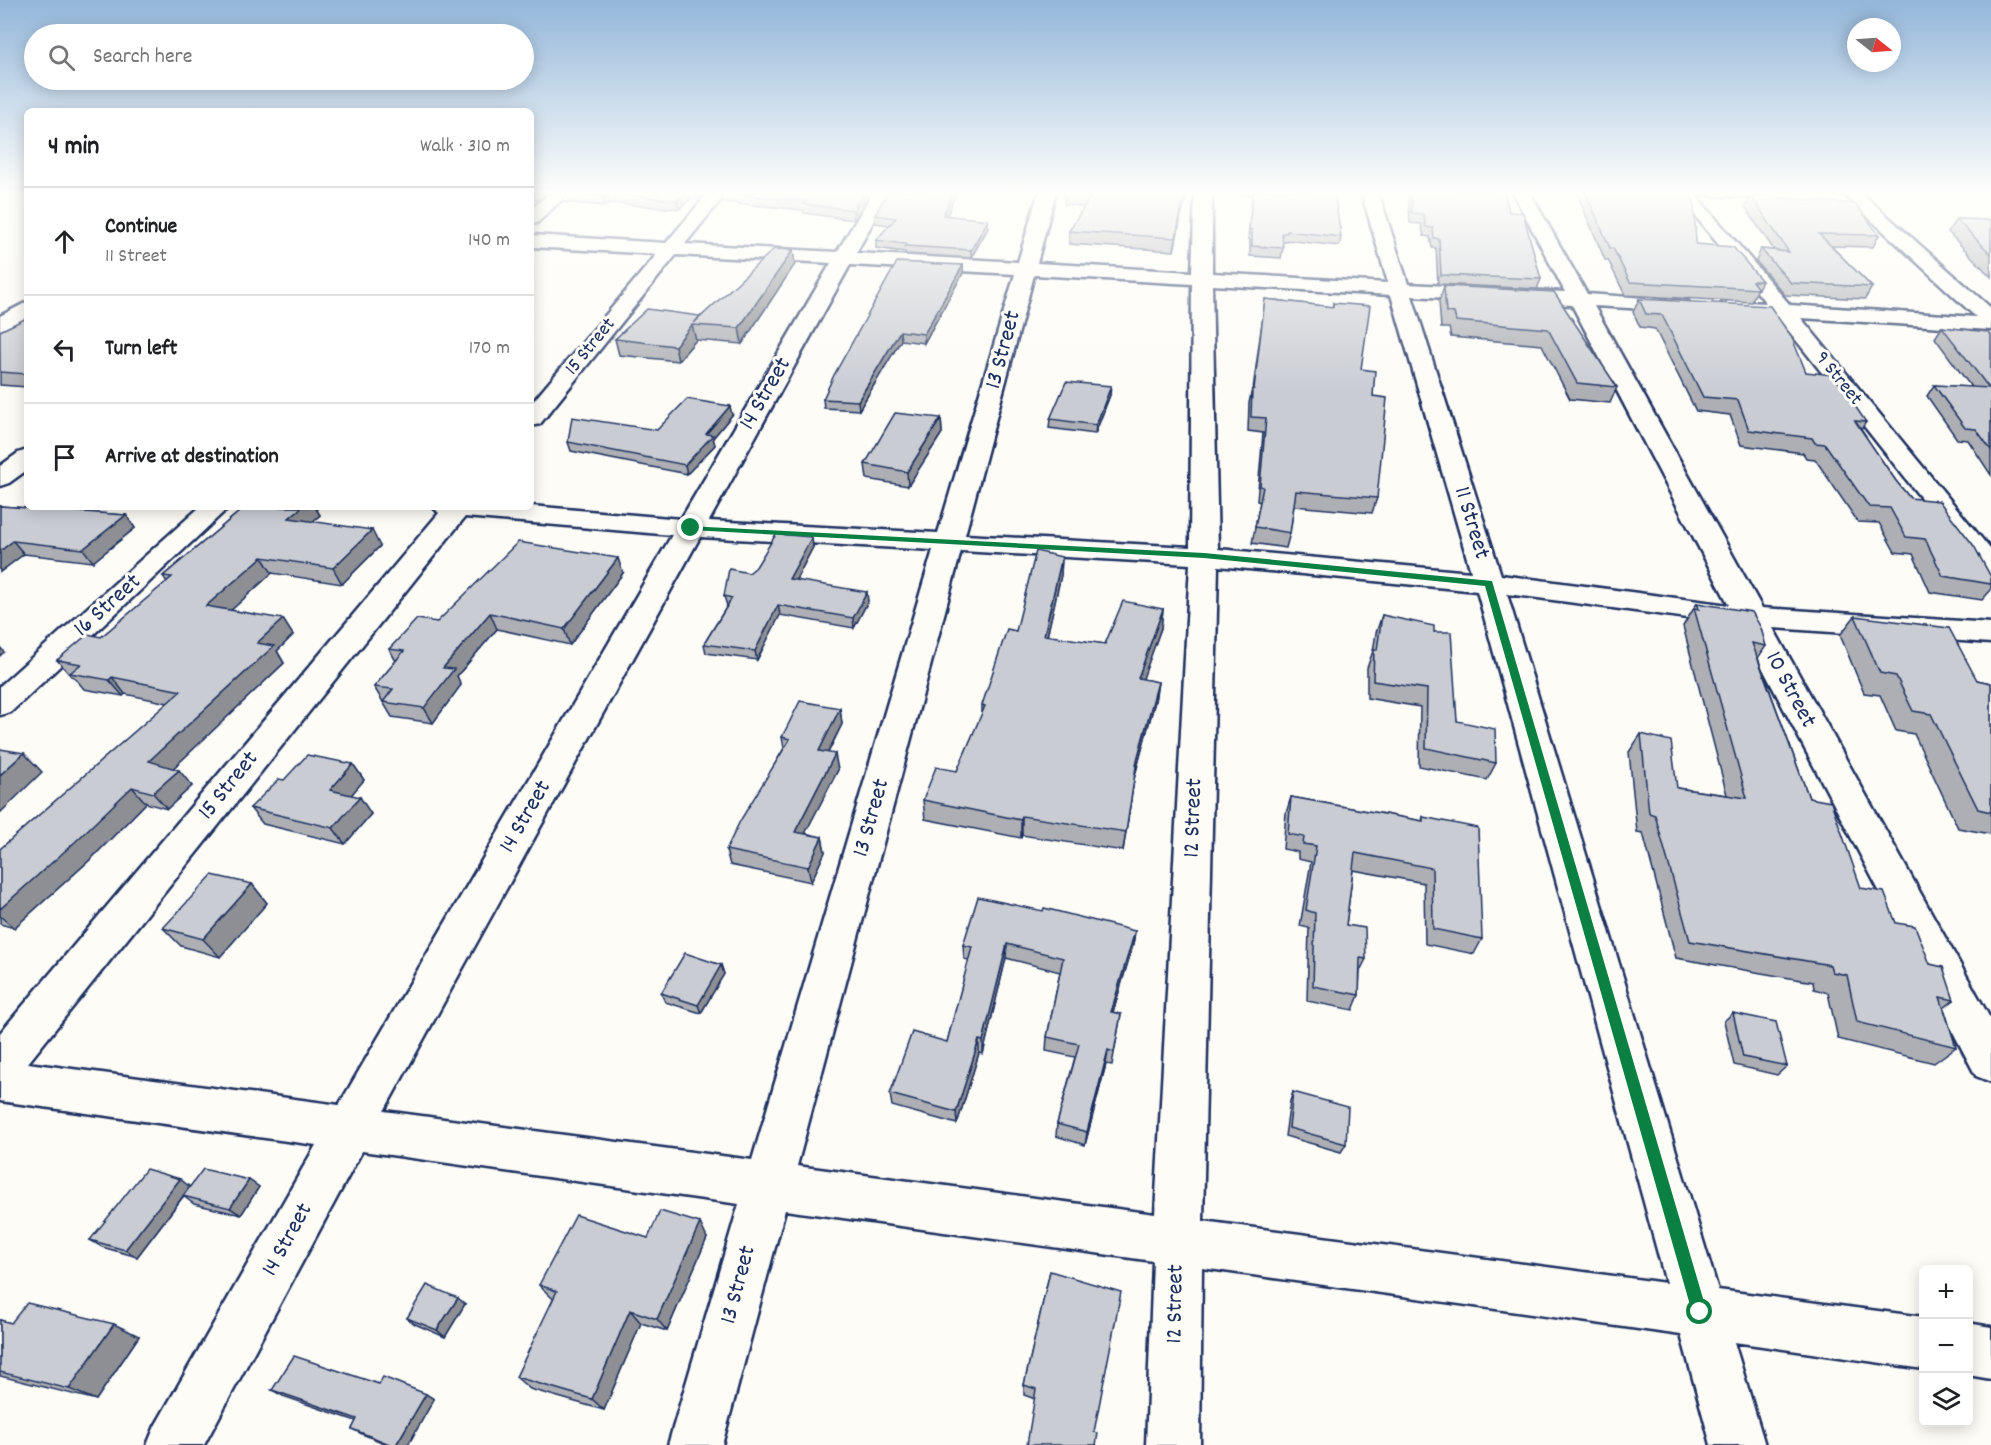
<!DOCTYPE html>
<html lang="en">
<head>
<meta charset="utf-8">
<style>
	body { margin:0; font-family:Dekko,sans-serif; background:#f2f2f2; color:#202124 }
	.controls { position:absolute; right:18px; bottom:18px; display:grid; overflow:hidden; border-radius:9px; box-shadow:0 3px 15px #0003 }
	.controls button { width:54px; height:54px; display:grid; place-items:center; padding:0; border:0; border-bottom:2px solid #e0e0e0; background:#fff; color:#202124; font:30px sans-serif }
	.compass { position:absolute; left:1847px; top:18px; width:54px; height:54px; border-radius:50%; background:#fff; box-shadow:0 3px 15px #0003; rotate:107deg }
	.stop { position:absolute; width:18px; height:18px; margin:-14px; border:4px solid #0b8043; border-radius:50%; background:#fff }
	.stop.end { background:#0b8043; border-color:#fff; box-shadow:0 2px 6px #0008 }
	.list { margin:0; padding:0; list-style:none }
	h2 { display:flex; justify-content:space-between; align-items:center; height:78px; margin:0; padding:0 24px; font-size:26px }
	h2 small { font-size:20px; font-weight:400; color:#757577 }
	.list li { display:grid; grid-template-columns:39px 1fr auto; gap:18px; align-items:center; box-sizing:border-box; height:108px; padding:0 24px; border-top:2px solid #e0e0e0 }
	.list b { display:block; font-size:22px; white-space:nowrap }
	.list p { margin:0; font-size:20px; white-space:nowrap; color:#757577 }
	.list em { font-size:20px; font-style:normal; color:#757577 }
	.icon { flex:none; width:33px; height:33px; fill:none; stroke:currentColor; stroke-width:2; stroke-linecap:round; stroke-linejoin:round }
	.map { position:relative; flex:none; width:1991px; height:1445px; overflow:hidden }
	.search { position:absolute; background:#fff; box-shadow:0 3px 15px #0003; left:24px; top:24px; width:510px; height:66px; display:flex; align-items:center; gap:15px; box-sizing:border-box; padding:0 21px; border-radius:33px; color:#757577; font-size:22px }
	.panel { position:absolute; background:#fff; box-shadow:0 3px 15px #0003; left:24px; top:108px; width:510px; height:402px; border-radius:9px }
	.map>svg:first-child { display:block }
</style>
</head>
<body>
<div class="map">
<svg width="1991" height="1445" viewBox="0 0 1991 1445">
	<rect width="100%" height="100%" fill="#fdfcf7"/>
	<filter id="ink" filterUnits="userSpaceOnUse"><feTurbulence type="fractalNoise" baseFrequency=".0167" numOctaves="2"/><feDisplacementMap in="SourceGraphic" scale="12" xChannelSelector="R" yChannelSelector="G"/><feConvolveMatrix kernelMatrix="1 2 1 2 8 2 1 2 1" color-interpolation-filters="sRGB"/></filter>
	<g filter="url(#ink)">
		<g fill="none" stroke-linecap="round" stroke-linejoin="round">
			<defs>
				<g id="minor">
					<polygon points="552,191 571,191 537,223 531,224 531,209"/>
					<path d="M710,191H728L685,244L837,252L874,191H890L856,253L1018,262L1039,191H1056L1037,263L1192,272L1195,191H1212V273L1388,283L1361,191H1378L1408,284L1565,292L1512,191H1529L1587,294L1688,301L1691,305L1688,309L1681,311L1594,306L1762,608L1991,623V643L1773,628L1991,1020V1082L1976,1076L1740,625L1507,594L1718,1290L1924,1317V1369L1734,1342L1765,1445H1711L1681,1335L1202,1268L1200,1445H1146L1153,1261L785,1210L722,1445H668L739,1204L362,1151L204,1445H147L155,1426L316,1145L0,1101V1033L439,513L433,507L531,506L681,519L831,263L676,255L540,424L531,426V404L657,254L531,247V235L666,243ZM850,265L1015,274L938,533L709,521ZM1034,275L1192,284L1190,547L965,535ZM1212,285L1391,295L1471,572L1218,549ZM1412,296L1572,305L1729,605L1501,575ZM465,517L672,535L339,1105L28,1063ZM700,537L933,550L752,1160L384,1111ZM961,551L1190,564L1155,1214L797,1166ZM1218,566L1477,591L1666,1283L1203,1221Z"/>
					<polygon points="1675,191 1692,191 1790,305 1976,317 1840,191 1859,191 1991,308 1991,330 1801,318 1991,550 1991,577 1981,574 1777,316 1722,311 1719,307 1722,303 1729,301 1766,303"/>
					<polygon points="27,302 27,317 8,330 0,331 0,316"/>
					<polygon points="27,450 27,470 9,483 0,486 0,466 18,453"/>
					<polygon points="200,507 229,507 11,712 0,715 0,686"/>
					<polygon points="1968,1323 1991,1327 1991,1379 1968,1375"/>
				</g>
			</defs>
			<use href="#minor" stroke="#1b2f5e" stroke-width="5"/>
			<use href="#minor" fill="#fdfcf7" fill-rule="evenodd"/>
		</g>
		<g fill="#adafb5" stroke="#1b2f5e" stroke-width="1.5">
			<polygon points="531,191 550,191 539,200 531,199"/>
			<polygon points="562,191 708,191 699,200 690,199 679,209 610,203 605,206 563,202 560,192"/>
			<polygon points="722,191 872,191 854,220 804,213 804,210 722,202 720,193"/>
			<polygon points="1065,191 1189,191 1181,216 1174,251 1069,244 1069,231 1084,207 1064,204 1064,192"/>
			<polygon points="1242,191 1334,191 1341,237 1339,246 1286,240 1286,242 1282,242 1283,248 1281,258 1250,256 1250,240 1248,239 1252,195 1242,195"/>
			<polygon points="1408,191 1504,191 1509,212 1541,279 1537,289 1438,284 1436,248 1432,248 1430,237 1424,236 1421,224 1410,223"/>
			<polygon points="1576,191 1686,191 1696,244 1762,281 1751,302 1625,295 1608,260 1605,260"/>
			<polygon points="1694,191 1767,191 1764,197 1879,235 1873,247 1831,246 1872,287 1865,299 1785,295 1756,261 1761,249 1774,250 1745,207 1749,199 1699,196"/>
			<polygon points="875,215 947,216 988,220 988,228 971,258 906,254 905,252 876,248 876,240 890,225 875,223"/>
			<polygon points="1956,219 1991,220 1991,277 1948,232"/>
			<polygon points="793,250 795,264 742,344 696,340 678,361 619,355 615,339 700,316 700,317"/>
			<polygon points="963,265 963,273 924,343 901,340 859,410 824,408 823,399"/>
			<polygon points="1444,286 1554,292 1617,387 1610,403 1570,399 1542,345 1451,337 1449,328 1441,328 1439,301"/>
			<polygon points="1265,299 1332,307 1333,303 1373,396 1377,498 1372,513 1294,506 1290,533 1286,548 1252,543 1260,502 1257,501 1263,433 1248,431 1249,403 1252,389 1253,389"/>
			<polygon points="1639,299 1806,372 1866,422 1861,430 1896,481 1910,498 1991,577 1991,590 1982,600 1930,592 1913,554 1895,552 1879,523 1858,522 1815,459 1806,458 1803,453 1741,445 1730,415 1696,411 1655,329 1640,327 1633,312"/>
			<polygon points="27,318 27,387 0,385 0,331"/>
			<polygon points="1942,327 1991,335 1991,475 1968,440 1957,439 1927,396 1934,385 1971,387 1935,338"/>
			<polygon points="1110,395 1095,434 1049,428 1050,419"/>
			<polygon points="732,415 713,438 715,445 687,474 571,451 568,442 657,430"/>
			<polygon points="941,418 942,433 908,486 867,479 865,464"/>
			<polygon points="0,506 126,515 135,528 93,562 24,554 0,572"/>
			<polygon points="245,507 315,507 320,515 313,521 380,546 342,584 272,573 231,610 293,635 277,651 284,663 173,768 192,786 167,809 146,803 92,858 14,928 0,924 0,849 168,703 125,694 123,696 84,689 74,677 71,676 57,660 101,637 167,582 163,576"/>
			<polygon points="813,547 796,580 868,601 854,628 780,615 757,660 706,653 704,644 727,606 724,596 749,573"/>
			<polygon points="1062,557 1061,575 1047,636 1105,644 1163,609 1161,628 1142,679 1158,682 1155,701 1134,779 1123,851 1022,835 1021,838 925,819 923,800 957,771 982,714 982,705 1016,631"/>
			<polygon points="623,573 570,645 497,629 457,676 461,685 433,723 392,717 374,687 396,661 389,649 437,622"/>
			<polygon points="1697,603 1766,646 1758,658 1809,798 1861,888 1896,923 1930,964 1954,1000 1944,1008 1956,1047 1934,1063 1838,1039 1828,993 1814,989 1813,982 1676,958 1643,833 1637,832 1629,752 1641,734 1677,788 1727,795 1683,626"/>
			<polygon points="1382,615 1434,632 1457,721 1496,763 1487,780 1419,766 1420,707 1367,698 1367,668 1373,651 1376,633"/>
			<polygon points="1855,616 1977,680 1991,683 1991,834 1958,828 1914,734 1896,731 1880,695 1864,693 1840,635"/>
			<polygon points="840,708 842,724 828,753 838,770 805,833 822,837 825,852 811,882 730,865 726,850 784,748 782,737"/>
			<polygon points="353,764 364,780 351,795 371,814 345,844 263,824 250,808 284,780"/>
			<polygon points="1291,797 1422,821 1423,817 1482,939 1474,954 1425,944 1424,883 1353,870 1346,925 1366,959 1360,971 1359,995 1353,1010 1307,1001 1309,928 1300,926 1311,862 1298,859 1298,852 1283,849 1286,813"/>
			<polygon points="252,884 267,903 220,957 181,946 163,928"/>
			<polygon points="1135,931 1133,945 1113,1012 1121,1014 1112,1065 1106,1064 1085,1145 1056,1136 1057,1124 1075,1057 1046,1051 1047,1037 1060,972 1006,958 983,1054 979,1053 957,1124 892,1106 890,1094 947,1042 969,960 964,959 963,945"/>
			<polygon points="721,965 724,974 701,1013 665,1002 661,993"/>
			<polygon points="1733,1013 1787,1066 1777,1075 1734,1065 1724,1021"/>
			<polygon points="1293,1092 1346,1144 1341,1152 1285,1136 1290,1101"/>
			<polygon points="249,1180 259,1187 241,1215 194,1204 183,1196 186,1193 137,1257 102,1247 90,1240 190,1187"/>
			<polygon points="648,1238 707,1238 667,1331 641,1323 604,1410 530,1389 516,1377 554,1299 552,1298 539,1285"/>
			<polygon points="1050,1271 1094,1432 1096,1445 1035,1399 1024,1395 1024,1385"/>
			<polygon points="465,1304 445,1337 415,1324 407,1318"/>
			<polygon points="0,1320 11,1323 139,1336 96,1400 0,1376"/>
			<polygon points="379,1384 434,1399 408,1445 389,1445 362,1434 352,1429 356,1421 283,1396 272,1390"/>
		</g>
		<g fill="#8d8f94" stroke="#1b2f5e" stroke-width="1.5">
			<polygon points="536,191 550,191 539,200"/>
			<polygon points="687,191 688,191 690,199 679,209 677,200"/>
			<polygon points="697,191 708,191 699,200"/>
			<polygon points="865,191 872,191 854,220 853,210"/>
			<polygon points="953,191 957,191 944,223 943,215"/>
			<polygon points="1186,191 1189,191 1181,216 1174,251 1182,204"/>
			<polygon points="607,193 610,203 605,206 603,197"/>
			<polygon points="988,220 988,228 971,258 971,250"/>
			<polygon points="793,250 795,264 742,344 739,328"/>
			<polygon points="963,265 963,273 924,343 924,334"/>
			<polygon points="692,325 696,340 678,361 675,346"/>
			<polygon points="900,331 901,340 859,410 858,401"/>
			<polygon points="1111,386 1110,395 1095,434 1096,425"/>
			<polygon points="730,406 732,415 713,438 715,445 687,474 685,465 706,434"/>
			<polygon points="941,418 942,433 908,486 907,472"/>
			<polygon points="302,507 315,507 320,515 299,534 289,518"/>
			<polygon points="126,515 135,528 93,562 83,549"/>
			<polygon points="372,530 380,546 342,584 333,568"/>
			<polygon points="812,537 813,547 791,589 789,579"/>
			<polygon points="13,541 24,554 0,572 0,551"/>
			<polygon points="262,557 272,573 217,623 206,606"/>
			<polygon points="1062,557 1061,575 1043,654 1044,635"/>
			<polygon points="618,558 623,573 570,645 564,629"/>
			<polygon points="867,592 868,601 854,628 853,618"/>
			<polygon points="778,605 780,615 757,660 755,651"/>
			<polygon points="1163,609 1161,628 1136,698 1138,678"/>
			<polygon points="490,613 497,629 457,676 461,685 433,723 424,708 443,668"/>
			<polygon points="283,619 293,635 277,651 284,663 163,778 149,761 257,643"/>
			<polygon points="0,647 4,652 0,656"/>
			<polygon points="112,677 125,694 123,696 109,680"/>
			<polygon points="1158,682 1155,701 1134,779 1123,851 1137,760"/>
			<polygon points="840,708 842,724 821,766 819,751"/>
			<polygon points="24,753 42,772 0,813 0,775"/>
			<polygon points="835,754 838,770 798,847 795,832"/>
			<polygon points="353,764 364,780 341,807 330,790"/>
			<polygon points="179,770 192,786 167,809 153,793"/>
			<polygon points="132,787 146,803 92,858 14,928 0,916 0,909"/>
			<polygon points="360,797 371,814 345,844 333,828"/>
			<polygon points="1022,816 1022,835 1021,838 1021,820"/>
			<polygon points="822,837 825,852 811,882 808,867"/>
			<polygon points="252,884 267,903 220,957 203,939"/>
			<polygon points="1135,931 1133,945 1109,1025 1111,1012"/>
			<polygon points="1007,944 1006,958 983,1054 983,1041"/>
			<polygon points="721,965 724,974 701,1013 698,1005"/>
			<polygon points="979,1040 979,1053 957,1124 956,1112"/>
			<polygon points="1108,1050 1106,1064 1085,1145 1087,1132"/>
			<polygon points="180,1179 190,1187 137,1257 125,1250"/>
			<polygon points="249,1180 259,1187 241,1215 230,1208"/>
			<polygon points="700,1223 707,1238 667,1331 657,1319"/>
			<polygon points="458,1298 465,1304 445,1337 437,1330"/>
			<polygon points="630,1310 641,1323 604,1410 592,1399"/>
			<polygon points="114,1324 139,1336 96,1400 69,1389"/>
			<polygon points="426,1394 434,1399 408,1445 396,1445"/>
		</g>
		<g fill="#c9ccd3" stroke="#1b2f5e" stroke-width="1.5">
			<polygon points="562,191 687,191 677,200 607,193 603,197 560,192"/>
			<polygon points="722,191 865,191 853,210 803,204 807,201 720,193"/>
			<polygon points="888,191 953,191 943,215 988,220 971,250 905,246 906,244 876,240 896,218 875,215"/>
			<polygon points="1065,191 1186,191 1182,204 1176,238 1069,231 1091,195 1064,192"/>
			<polygon points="1253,191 1334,191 1341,237 1287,231 1287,233 1282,233 1283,248 1252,246 1252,230 1249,230"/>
			<polygon points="1411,191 1504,191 1509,212 1523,213 1541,279 1441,275 1439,239 1434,238 1433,228 1426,227 1423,214 1412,213"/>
			<polygon points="1585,191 1686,191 1694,201 1696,244 1733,247 1762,281 1752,281 1758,289 1630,282 1613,248 1610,248"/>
			<polygon points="1750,195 1856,204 1879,235 1819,234 1872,287 1791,283 1761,249 1789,252"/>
			<polygon points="1956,219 1991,220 1991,254"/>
			<polygon points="774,249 793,250 739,328 692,325 675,346 615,339 647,309 700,316 694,323"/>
			<polygon points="897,262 963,265 924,334 900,331 858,401 823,399 834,375"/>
			<polygon points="1444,286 1554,292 1617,387 1577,383 1548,329 1456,321 1454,313 1446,312"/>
			<polygon points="1265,299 1333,307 1333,303 1370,306 1361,369 1375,371 1373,396 1387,398 1377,498 1296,491 1290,533 1255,527 1263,487 1260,486 1266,418 1251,417 1252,389 1254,389"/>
			<polygon points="1639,299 1770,306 1792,338 1806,372 1834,375 1866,422 1855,421 1896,481 1910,498 1939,501 1974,546 1991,577 1991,584 1943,576 1925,539 1906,537 1890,508 1869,507 1825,444 1815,443 1812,438 1749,430 1738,400 1703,397 1662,315 1646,314"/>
			<polygon points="27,318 27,374 0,372 0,331"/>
			<polygon points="1942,327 1988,332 1991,335 1991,450 1976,429 1965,428 1934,385 1989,388"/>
			<polygon points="1066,382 1111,386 1096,425 1050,419"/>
			<polygon points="687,399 730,406 706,434 713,435 685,465 568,442 572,417 657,430"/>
			<polygon points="895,413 941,418 907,472 865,464"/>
			<polygon points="0,506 126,515 83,549 13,541 0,551"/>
			<polygon points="245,507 302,507 289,518 372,530 333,568 262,557 206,606 283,619 257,643 274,646 149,761 179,770 153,793 132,787 75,842 0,909 0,849 181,691 112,677 109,680 70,673 81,664 57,660 88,634 101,637 172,577 163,576"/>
			<polygon points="776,534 812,537 789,579 867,592 853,618 778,605 755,651 704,644 732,598 724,596 729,569 749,573 756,567"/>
			<polygon points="518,542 618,558 564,629 490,613 443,668 454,669 424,708 383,702 393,689 374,687 404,651 389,649 417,619 437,622"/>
			<polygon points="1036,551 1062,557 1044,635 1105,644 1123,601 1163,609 1138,678 1158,682 1137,760 1126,832 1022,816 1021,820 923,800 936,767 957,771 985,706 982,705 1007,629 1016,631"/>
			<polygon points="1697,603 1752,612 1761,628 1766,646 1752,643 1809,798 1831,802 1861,888 1884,892 1896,923 1915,926 1930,964 1943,967 1954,1000 1940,997 1956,1047 1857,1022 1847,975 1832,972 1830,965 1690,941 1655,815 1649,813 1641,734 1671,741 1677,788 1747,798 1694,608 1699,609"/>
			<polygon points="1382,615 1434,626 1434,632 1451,632 1457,721 1495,729 1496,763 1426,748 1427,689 1373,681 1374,650 1377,650"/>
			<polygon points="1855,616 1949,628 1977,680 1991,683 1991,812 1978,809 1931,714 1913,711 1896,676 1880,673"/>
			<polygon points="800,701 840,708 819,751 835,754 795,832 822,837 808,867 726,850 740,821 790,739 782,737"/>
			<polygon points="0,749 24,753 0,775"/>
			<polygon points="307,755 353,764 330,790 360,797 333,828 250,808 279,779 284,780"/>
			<polygon points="1291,797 1423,821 1423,817 1478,828 1482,939 1433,929 1432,868 1355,853 1346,925 1365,928 1366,959 1360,958 1359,995 1313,986 1315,913 1306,910 1316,846 1303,844 1304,837 1288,834"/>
			<polygon points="212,875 252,884 203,939 163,928"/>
			<polygon points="978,897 1043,911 1044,908 1135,931 1111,1012 1121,1014 1114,1052 1108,1050 1087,1132 1057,1124 1079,1044 1047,1037 1063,958 1007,944 983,1041 979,1040 956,1112 890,1094 912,1032 947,1042 972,947 963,945"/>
			<polygon points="685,953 721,965 698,1005 661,993"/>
			<polygon points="1733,1013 1776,1022 1787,1066 1743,1057"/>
			<polygon points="1293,1092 1348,1107 1346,1144 1289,1128"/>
			<polygon points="146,1169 180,1179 125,1250 90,1240"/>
			<polygon points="203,1169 249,1180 230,1208 183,1196"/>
			<polygon points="660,1211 700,1223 657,1319 630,1310 592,1399 516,1377 557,1291 539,1285 576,1215 648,1238"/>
			<polygon points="1050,1271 1121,1292 1094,1432 1098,1433 1096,1445 1027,1445 1036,1389 1024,1385"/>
			<polygon points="427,1285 458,1298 437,1330 407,1318"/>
			<polygon points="27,1303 114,1324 69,1389 0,1372 0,1320 11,1323"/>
			<polygon points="294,1356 379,1384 383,1377 426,1394 396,1445 392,1445 352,1429 357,1419 272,1390"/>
		</g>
	</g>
	<linearGradient id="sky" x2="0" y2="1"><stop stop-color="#93b6da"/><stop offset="0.49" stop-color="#fefefb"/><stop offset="1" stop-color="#fefefb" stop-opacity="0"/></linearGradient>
	<rect width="1991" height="393" fill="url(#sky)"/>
	<polygon fill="#0b8043" points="688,526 1204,553 1492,581 1707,1312 1705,1318 1700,1320 1694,1318 1692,1312 1485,586 1204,558 691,530 687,528"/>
	<g text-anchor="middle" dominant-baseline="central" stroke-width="6" stroke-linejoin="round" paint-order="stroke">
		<g font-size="20" fill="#1b2f5e" stroke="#fdfcf7">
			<text transform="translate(591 347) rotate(-51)">15 Street</text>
			<text transform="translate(1838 379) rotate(51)">9 Street</text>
		</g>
		<g font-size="24" fill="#1b2f5e" stroke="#fdfcf7">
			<text transform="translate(1004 350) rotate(-75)">13 Street</text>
			<text transform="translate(766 394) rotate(-60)">14 Street</text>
			<text transform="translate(1471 523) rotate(73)">11 Street</text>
			<text transform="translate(108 606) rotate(-42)">16 Street</text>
			<text transform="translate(1790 690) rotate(62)">10 Street</text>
			<text transform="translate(229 786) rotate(-51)">15 Street</text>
			<text transform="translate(526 817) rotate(-60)">14 Street</text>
			<text transform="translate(872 818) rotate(-74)">13 Street</text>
			<text transform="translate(1194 818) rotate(-88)">12 Street</text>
			<text transform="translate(288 1240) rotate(-61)">14 Street</text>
			<text transform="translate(739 1285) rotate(-75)">13 Street</text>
			<text transform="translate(1176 1304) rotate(-89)">12 Street</text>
		</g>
	</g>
</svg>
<div class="controls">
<button>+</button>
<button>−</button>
<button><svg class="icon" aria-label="layers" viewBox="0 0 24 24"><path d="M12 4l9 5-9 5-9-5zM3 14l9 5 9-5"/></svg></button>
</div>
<svg class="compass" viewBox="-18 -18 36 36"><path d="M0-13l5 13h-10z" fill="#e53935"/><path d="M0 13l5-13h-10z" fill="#757577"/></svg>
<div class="stop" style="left:1700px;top:1312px"></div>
<div class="stop end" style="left:691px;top:528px"></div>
<div class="search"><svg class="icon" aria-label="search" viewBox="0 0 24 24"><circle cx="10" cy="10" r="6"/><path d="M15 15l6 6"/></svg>Search here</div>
<section class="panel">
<h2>4 min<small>Walk · 310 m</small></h2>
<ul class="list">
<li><svg class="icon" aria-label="ahead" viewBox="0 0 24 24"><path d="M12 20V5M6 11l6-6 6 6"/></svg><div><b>Continue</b><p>11 Street</p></div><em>140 m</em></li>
<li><svg class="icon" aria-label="left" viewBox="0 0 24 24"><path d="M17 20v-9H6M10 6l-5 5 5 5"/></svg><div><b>Turn left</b></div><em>170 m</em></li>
<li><svg class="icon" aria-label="arrive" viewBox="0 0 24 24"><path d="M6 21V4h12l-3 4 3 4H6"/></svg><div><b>Arrive at destination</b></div></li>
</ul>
</section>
</div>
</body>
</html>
